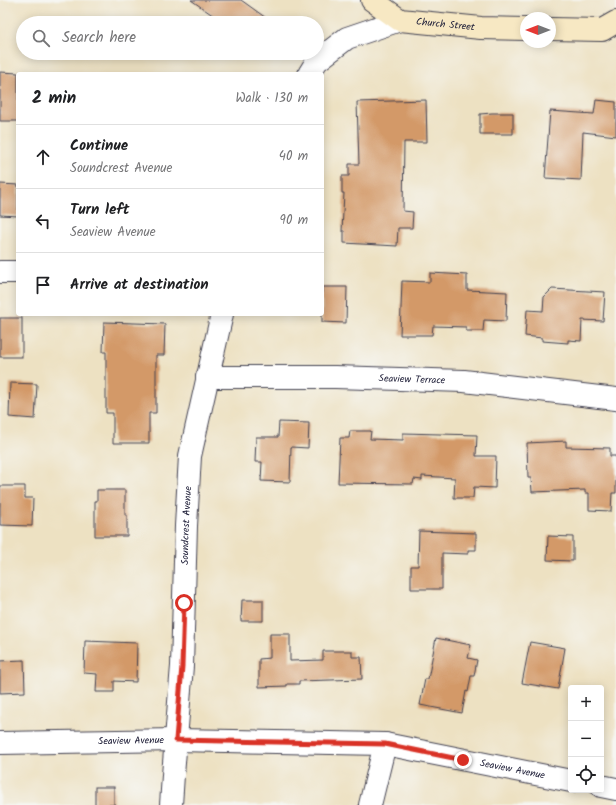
<!DOCTYPE html>
<html lang="en">
<head>
<meta charset="utf-8">
<style>
	body { margin:0; font-family:Kalam,sans-serif; background:#f6f6f6; color:#202124 }
	.controls { position:absolute; right:12px; bottom:12px; display:grid; overflow:hidden; border-radius:4px; box-shadow:0 2px 10px #0003 }
	.controls button { width:36px; height:36px; display:grid; place-items:center; padding:0; border:0; border-bottom:1px solid #e0e0e0; background:#fff; color:#202124; font:20px sans-serif }
	.compass { position:absolute; left:520px; top:12px; width:36px; height:36px; border-radius:50%; background:#fff; box-shadow:0 2px 10px #0003; rotate:270deg }
	.stop { position:absolute; width:12px; height:12px; margin:-9px; border:3px solid #d93025; border-radius:50%; background:#fff }
	.stop.end { background:#d93025; border-color:#fff; box-shadow:0 1px 4px #0008 }
	.list { margin:0; padding:0; list-style:none }
	h2 { display:flex; justify-content:space-between; align-items:center; height:52px; margin:0; padding:0 16px; font-size:17px }
	h2 small { font-size:13px; font-weight:400; color:#757577 }
	.list li { display:grid; grid-template-columns:26px 1fr auto; gap:12px; align-items:center; box-sizing:border-box; height:64px; padding:0 16px; border-top:1px solid #e0e0e0 }
	.list b { display:block; font-size:15px; white-space:nowrap }
	.list p { margin:0; font-size:13px; white-space:nowrap; color:#757577 }
	.list em { font-size:13px; font-style:normal; color:#757577 }
	.icon { flex:none; width:22px; height:22px; fill:none; stroke:currentColor; stroke-width:2; stroke-linecap:round; stroke-linejoin:round }
	.map { position:relative; flex:none; width:616px; height:805px; overflow:hidden }
	.search { position:absolute; background:#fff; box-shadow:0 2px 10px #0003; left:16px; top:16px; width:308px; height:44px; display:flex; align-items:center; gap:10px; box-sizing:border-box; padding:0 14px; border-radius:22px; color:#757577; font-size:15px }
	.panel { position:absolute; background:#fff; box-shadow:0 2px 10px #0003; left:16px; top:72px; width:308px; height:244px; border-radius:4px }
	.map>svg:first-child { display:block }
</style>
</head>
<body>
<div class="map">
<svg width="616" height="805" viewBox="0 0 616 805">
	<rect width="100%" height="100%" fill="#f6f6f2"/>
	<filter id="ink" filterUnits="userSpaceOnUse"><feTurbulence type="fractalNoise" baseFrequency=".025" numOctaves="2"/><feDisplacementMap in="SourceGraphic" scale="8" xChannelSelector="R" yChannelSelector="G"/><feConvolveMatrix kernelMatrix="1 2 1 2 8 2 1 2 1" color-interpolation-filters="sRGB"/></filter>
	<filter id="wash" filterUnits="userSpaceOnUse"><feTurbulence type="fractalNoise" baseFrequency=".012" numOctaves="4" result="noise"/><feDisplacementMap in="SourceGraphic" scale="16" xChannelSelector="R" yChannelSelector="G"/><feGaussianBlur stdDeviation="0.9" result="paint"/><feColorMatrix in="noise" values="0 0 0 0 0 0 0 0 0 0 0 0 0 0 0 0 0 1.4 0 .05"/><feComposite in="paint" operator="in"/></filter>
	<g filter="url(#wash)">
		<rect width="100%" height="100%" fill="#ede1c2"/>
		<g id="blocks">
			<g fill="#d39967">
				<polygon points="191,0 241,0 273,23 224,23"/>
				<polygon points="0,72 18,73 18,121 0,121"/>
				<polygon points="426,100 427,142 404,142 403,211 413,212 412,228 398,228 397,246 344,243 344,231 342,231 344,193 342,193 342,176 349,176 349,164 359,164 357,102"/>
				<polygon points="596,100 616,102 616,136 583,132 581,180 545,178 550,111 594,114"/>
				<polygon points="492,113 513,113 513,134 480,134 480,114"/>
				<polygon points="0,184 18,185 18,216 0,215"/>
				<polygon points="430,273 467,275 467,290 507,292 506,321 484,320 483,331 466,331 466,327 433,326 432,335 400,335 402,281 430,282"/>
				<polygon points="322,287 347,287 346,323 322,322"/>
				<polygon points="552,289 605,292 603,321 582,320 581,341 568,340 568,343 542,341 542,338 525,336 527,310 543,311 544,297"/>
				<rect x="0" y="318" width="22" height="39"/>
				<polygon points="104,322 165,324 164,355 156,355 156,413 149,413 149,443 113,443 113,413 106,413 106,352 103,352"/>
				<polygon points="10,383 37,384 35,419 9,417"/>
				<polygon points="279,422 309,423 308,448 291,447 290,482 261,481 262,462 255,462 256,437 278,437"/>
				<polygon points="350,431 371,431 370,439 403,440 403,433 477,435 476,456 496,456 495,488 474,487 473,498 454,498 455,478 422,476 422,480 414,479 413,484 338,483 340,438 349,438"/>
				<polygon points="566,441 566,447 610,448 610,456 616,456 616,493 612,493 611,511 589,510 589,493 585,493 585,490 532,492 531,478 528,478 527,443"/>
				<polygon points="0,486 25,486 25,498 33,498 32,526 0,525"/>
				<polygon points="97,490 125,490 125,515 127,515 127,536 95,536 95,501 97,501"/>
				<polygon points="419,531 476,533 476,550 468,550 468,554 442,553 442,589 411,589 411,566 418,566"/>
				<polygon points="548,536 573,537 573,561 547,560"/>
				<polygon points="242,600 263,600 263,621 241,621"/>
				<polygon points="270,634 290,634 290,661 323,660 323,651 352,651 352,657 361,657 362,679 299,681 299,684 287,684 287,686 259,687 259,659 270,658"/>
				<polygon points="436,638 471,645 468,658 477,660 474,676 471,676 468,692 466,691 462,713 420,705 425,679 428,679"/>
				<polygon points="85,641 137,643 136,682 114,681 114,692 96,692 97,674 84,673"/>
				<polygon points="530,642 565,648 558,689 522,683"/>
				<polygon points="24,660 25,692 0,693 0,661"/>
				<rect x="95" y="787" width="19" height="18"/>
			</g>
		</g>
	</g>
	<g filter="url(#ink)">
		<use href="#blocks" fill-opacity="0" stroke="#403f4f" stroke-width="1"/>
		<g fill="none" stroke-linecap="round" stroke-linejoin="round">
			<defs>
				<g id="street">
					<polyline points="309,74 317,61 347,38 400,20"/>
					<polyline points="0,272 18,272"/>
					<path id="s1" d="M207,377H335L464,381L616,399"/>
					<path id="s2" d="M0,743L176,740L385,744L571,781"/>
					<polyline points="601,786 616,789"/>
					<path id="s3" d="M171,805L173,775L182,666L186,526L190,456L222,314"/>
					<polyline points="370,805 385,744"/>
				</g>
				<g id="secondary">
					<path id="s4" d="M372,0L400,20L481,28L526,29"/>
					<polyline points="550,29 602,30 616,22"/>
				</g>
			</defs>
			<use href="#street" stroke="#403f4f" stroke-width="24"/>
			<use href="#secondary" stroke="#403f4f" stroke-width="24"/>
			<use href="#street" stroke="#fff" stroke-width="22"/>
			<use href="#secondary" stroke="#f7e8c3" stroke-width="22"/>
		</g>
	</g>
	<g fill="none" stroke-linecap="round" stroke-linejoin="round" filter="url(#ink)">
		<polyline stroke="#d93025" stroke-width="5" points="184,603 182,666 176,740 385,744 463,760"/>
	</g>
	<g text-anchor="middle" dominant-baseline="central" stroke-width="3" stroke-linejoin="round" paint-order="stroke">
		<g font-size="10" fill="#22223b" stroke="#f6f6f2">
			<text stroke="none"><textPath href="#s4" startOffset="80">Church Street</textPath></text>
			<text stroke="none"><textPath href="#s1" startOffset="205">Seaview Terrace</textPath></text>
			<text stroke="none"><textPath href="#s3" startOffset="280">Soundcrest Avenue</textPath></text>
			<text stroke="none"><textPath href="#s2" startOffset="131">Seaview Avenue</textPath></text>
			<text stroke="none"><textPath href="#s2" startOffset="515">Seaview Avenue</textPath></text>
		</g>
	</g>
</svg>
<div class="controls">
<button>+</button>
<button>−</button>
<button><svg class="icon" aria-label="locate" viewBox="0 0 24 24"><circle cx="12" cy="12" r="6"/><path d="M12 2v4M12 18v4M2 12h4M18 12h4"/></svg></button>
</div>
<svg class="compass" viewBox="-18 -18 36 36"><path d="M0-13l5 13h-10z" fill="#e53935"/><path d="M0 13l5-13h-10z" fill="#757577"/></svg>
<div class="stop" style="left:184px;top:603px"></div>
<div class="stop end" style="left:463px;top:760px"></div>
<div class="search"><svg class="icon" aria-label="search" viewBox="0 0 24 24"><circle cx="10" cy="10" r="6"/><path d="M15 15l6 6"/></svg>Search here</div>
<section class="panel">
<h2>2 min<small>Walk · 130 m</small></h2>
<ul class="list">
<li><svg class="icon" aria-label="ahead" viewBox="0 0 24 24"><path d="M12 20V5M6 11l6-6 6 6"/></svg><div><b>Continue</b><p>Soundcrest Avenue</p></div><em>40 m</em></li>
<li><svg class="icon" aria-label="left" viewBox="0 0 24 24"><path d="M17 20v-9H6M10 6l-5 5 5 5"/></svg><div><b>Turn left</b><p>Seaview Avenue</p></div><em>90 m</em></li>
<li><svg class="icon" aria-label="arrive" viewBox="0 0 24 24"><path d="M6 21V4h12l-3 4 3 4H6"/></svg><div><b>Arrive at destination</b></div></li>
</ul>
</section>
</div>
</body>
</html>
